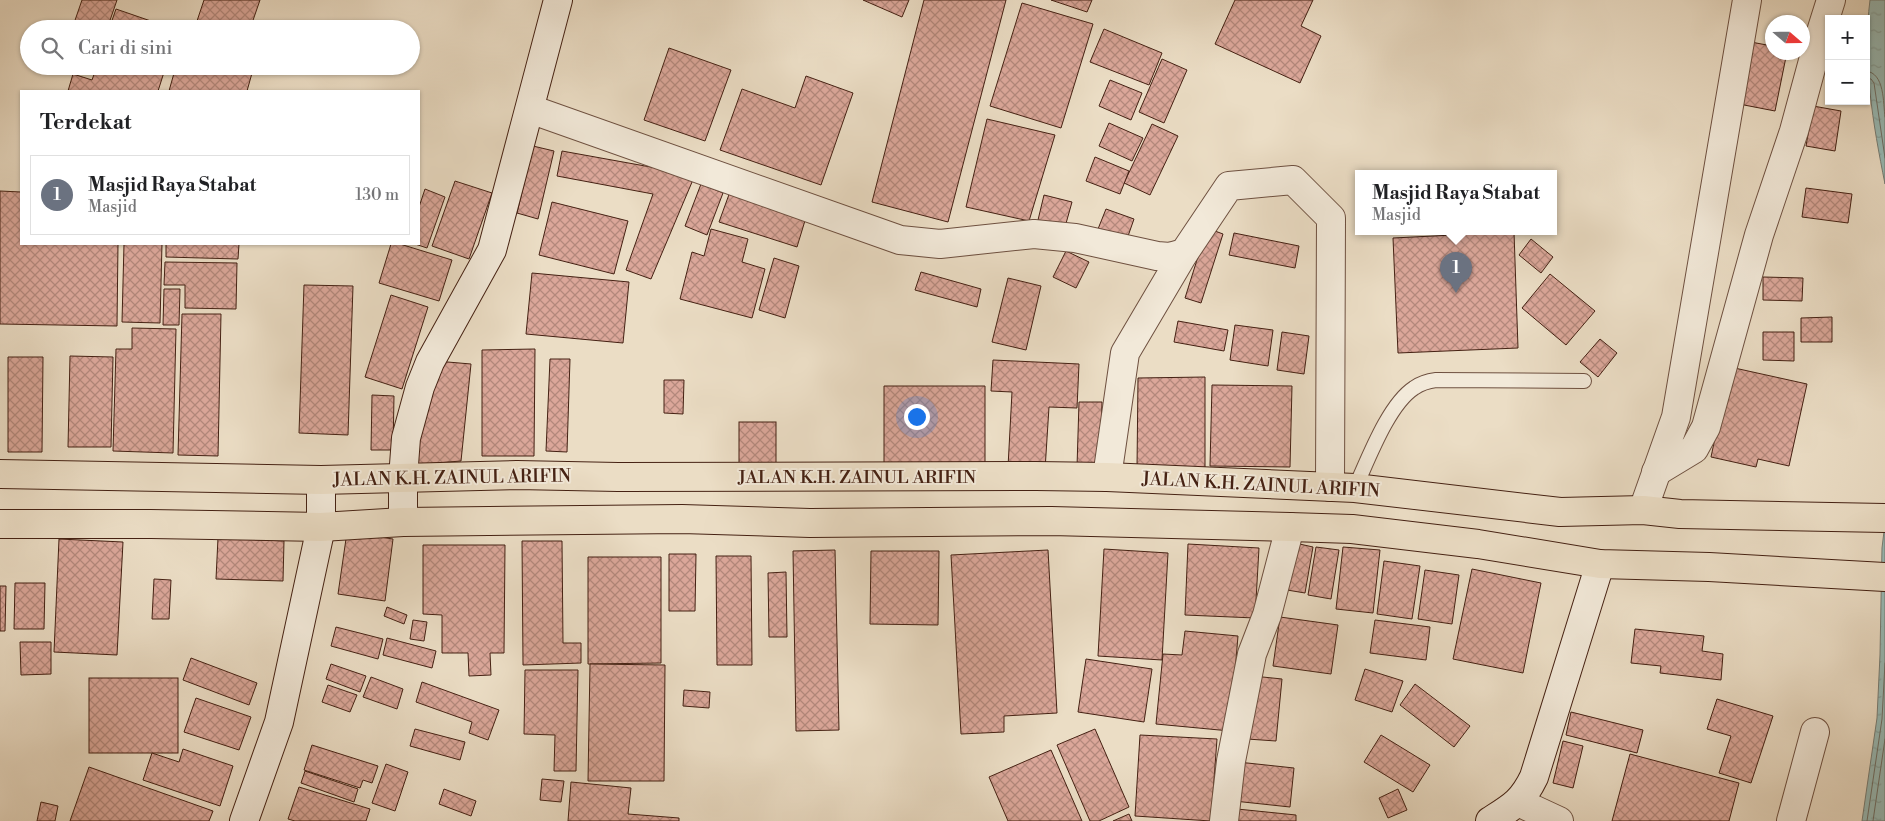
<!DOCTYPE html>
<html lang="id">
<head>
<meta charset="utf-8">
<style>
	body { margin:0; font-family:"Libre Bodoni",serif; background:#f6f6f6; color:#202124 }
	.controls { position:absolute; right:15px; top:15px; display:grid; overflow:hidden; border-radius:0px; box-shadow:0 1px 4px #0004 }
	.controls button { width:45px; height:45px; display:grid; place-items:center; padding:0; border:0; border-bottom:1px solid #e0e0e0; background:#fff; color:#202124; font:25px sans-serif }
	.compass { position:absolute; left:1765px; top:15px; width:45px; height:45px; border-radius:50%; background:#fff; box-shadow:0 1px 4px #0004; rotate:110deg }
	.you { position:absolute; left:916px; top:416px; width:18px; height:18px; margin:-12px; border:4px solid #fff; border-radius:50%; background:#1a73e8; box-shadow:0 0 0 8px #1a73e833 }
	.badge { display:grid; place-items:center; width:32px; height:32px; border-radius:50%; background:#8f2418; color:#fff; font-size:16px; font-weight:700 }
	.pin { position:absolute; translate:-50% -41px; filter:drop-shadow(0 1px 2px #0008) }
	.pin::after { content:''; position:absolute; top:26px; width:18px; height:15px; background:inherit; clip-path:polygon(0 0,100% 0,50% 100%) }
	.popup { position:absolute; left:1355px; top:170px; width:202px; height:65px; box-sizing:border-box; display:grid; place-content:center; border-radius:0px; background:#fff; filter:drop-shadow(0 1px 4px #0005); font-size:16px; white-space:nowrap; color:#757577 }
	.popup b { font-size:19px; color:#202124 }
	.popup::after { content:''; position:absolute; left:50%; top:100%; margin-left:-10px; border:10px solid transparent; border-top-color:#fff }
	.list { margin:0; padding:0; list-style:none }
	h2 { display:flex; justify-content:space-between; align-items:center; height:65px; margin:0; padding:0 20px; font-size:21px }
	h2 small { font-size:16px; font-weight:400; color:#757577 }
	.list li { display:grid; grid-template-columns:32px 1fr auto; gap:15px; align-items:center; box-sizing:border-box; height:80px; margin:0 10px 10px; padding:0 10px; border:1px solid #e0e0e0; border-radius:0px }
	.list b { display:block; font-size:19px; white-space:nowrap }
	.list p { margin:0; font-size:16px; white-space:nowrap; color:#757577 }
	.list em { font-size:16px; font-style:normal; color:#757577 }
	.icon { flex:none; width:28px; height:28px; fill:none; stroke:currentColor; stroke-width:2; stroke-linecap:round; stroke-linejoin:round }
	.map { position:relative; flex:none; width:1885px; height:821px; overflow:hidden }
	.search { position:absolute; background:#fff; box-shadow:0 1px 4px #0004; left:20px; top:20px; width:400px; height:55px; display:flex; align-items:center; gap:12px; box-sizing:border-box; padding:0 18px; border-radius:28px; color:#757577; font-size:19px }
	.panel { position:absolute; background:#fff; box-shadow:0 1px 4px #0004; left:20px; top:90px; width:400px; height:155px; border-radius:0px }
	.map>svg:first-child { display:block }
</style>
</head>
<body>
<div class="map">
<svg width="1885" height="821" viewBox="0 0 1885 821">
	<defs>
		<pattern id="water-ripples" width="26" height="14" patternUnits="userSpaceOnUse" patternTransform="scale(1.25)"><rect width="26" height="14" fill="#98bbb7"/><path d="M2 4q2-2 4 0t4 0M15 11q2-2 4 0t4 0" fill="none" stroke="#84a09c"/></pattern>
		<pattern id="building-cross-hatch" width="8" height="8" patternUnits="userSpaceOnUse" patternTransform="scale(1.25)"><rect width="8" height="8" fill="#dba79a"/><path d="M0 0l8 8M0 8l8-8" fill="none" stroke="#b3887c"/></pattern>
	</defs>
	<rect width="100%" height="100%" fill="#ebddc5"/>
	<filter id="stains"><feTurbulence type="fractalNoise" baseFrequency=".004" numOctaves="4"/><feColorMatrix values="0 0 0 0 .2 0 0 0 0 .09 0 0 0 0 .02 0 0 0 .5 -.17"/></filter>
	<radialGradient id="worn" r=".72"><stop offset=".6" stop-color="#630" stop-opacity="0"/><stop offset="1" stop-color="#630" stop-opacity=".3"/></radialGradient>
	<g fill="url(#water-ripples)" stroke="#777d75">
		<path d="M1870,0H1885V184C1873,124 1862,61 1870,0Z"/>
		<polygon points="1885,523 1885,821 1862,821 1877,718 1880,655 1882,548"/>
	</g>
	<g fill="none" stroke-linecap="round" stroke-linejoin="round">
		<g stroke="#6e6e65" stroke-width="1">
			<path d="M1866,71C1885,73 1883,103 1885,117"/>
			<polyline points="1866,78 1871,79 1874,83 1885,158"/>
			<polyline points="1867,821 1882,719 1885,663"/>
			<polyline points="1873,821 1885,739"/>
		</g>
	</g>
	<g fill="url(#building-cross-hatch)" stroke="#452113">
		<polygon points="82,0 117,0 107,29 72,29"/>
		<polygon points="204,0 260,0 250,29 209,29 196,24"/>
		<polygon points="863,0 909,0 902,17"/>
		<polygon points="924,0 1006,0 948,222 872,202"/>
		<polygon points="1051,0 1092,0 1087,12"/>
		<polygon points="1235,0 1313,0 1301,26 1321,36 1300,83 1215,44"/>
		<polygon points="1022,3 1093,24 1061,128 990,106"/>
		<polygon points="116,9 174,29 109,29"/>
		<polygon points="1104,29 1162,53 1149,85 1090,62"/>
		<polygon points="1751,42 1772,46 1772,52 1787,52 1775,111 1739,104"/>
		<polygon points="669,48 731,70 705,141 644,120"/>
		<polygon points="1162,59 1187,70 1164,123 1139,112"/>
		<polygon points="97,66 166,66 158,91 68,91 73,74 92,80"/>
		<polygon points="176,66 254,66 247,91 169,91"/>
		<polygon points="806,76 853,93 821,185 720,150 742,89 795,108"/>
		<polygon points="1110,80 1142,93 1131,120 1099,106"/>
		<polygon points="1813,106 1841,111 1835,151 1806,146"/>
		<polygon points="987,119 1055,135 1029,221 966,207"/>
		<polygon points="1109,123 1143,138 1132,161 1099,146"/>
		<polygon points="1152,124 1178,136 1150,195 1124,183"/>
		<polygon points="533,146 554,151 538,219 517,213"/>
		<polygon points="562,151 695,175 651,279 626,270 653,194 557,176"/>
		<polygon points="1095,157 1129,171 1120,194 1086,181"/>
		<polygon points="455,181 492,193 469,259 432,246"/>
		<polygon points="701,184 723,193 707,235 685,226"/>
		<polygon points="1806,188 1852,194 1848,223 1802,217"/>
		<polygon points="425,189 445,197 427,248 415,244 419,244 419,207"/>
		<polygon points="731,189 807,214 797,247 719,222"/>
		<polygon points="0,191 21,192 21,244 118,244 117,326 0,324"/>
		<polygon points="1044,195 1072,202 1065,227 1038,220"/>
		<polygon points="552,202 628,221 614,274 539,255"/>
		<polygon points="1106,209 1134,219 1127,239 1098,229"/>
		<polygon points="1207,228 1223,234 1201,303 1185,298"/>
		<polygon points="711,229 748,239 742,262 765,269 752,318 680,299 692,252 704,256"/>
		<polygon points="1514,232 1518,348 1398,353 1393,238"/>
		<polygon points="1234,233 1299,246 1295,268 1229,255"/>
		<polygon points="1531,239 1553,257 1541,273 1519,255"/>
		<polygon points="124,244 162,244 160,323 122,322"/>
		<polygon points="166,244 239,244 238,259 166,257"/>
		<polygon points="391,244 400,244 452,260 439,301 379,283"/>
		<polygon points="1066,251 1089,262 1076,288 1053,277"/>
		<polygon points="774,258 799,266 785,318 759,310"/>
		<polygon points="165,262 237,263 236,309 185,308 185,285 164,285"/>
		<polygon points="921,272 981,289 977,307 915,290"/>
		<polygon points="532,273 629,282 623,343 526,334"/>
		<polygon points="1550,274 1595,311 1566,345 1522,308"/>
		<polygon points="1763,277 1803,278 1802,301 1763,300"/>
		<polygon points="1008,278 1041,286 1026,350 992,342"/>
		<polygon points="304,285 353,286 348,435 299,433"/>
		<polygon points="164,289 180,289 179,325 163,325"/>
		<polygon points="391,295 428,307 402,389 365,377"/>
		<polygon points="182,314 221,314 218,456 178,455"/>
		<polygon points="1832,317 1832,342 1801,342 1801,318"/>
		<polygon points="1178,321 1228,330 1224,351 1174,342"/>
		<polygon points="1235,325 1273,330 1268,366 1230,360"/>
		<polygon points="132,328 176,329 173,453 113,451 116,349 132,349"/>
		<polygon points="1282,332 1309,336 1304,374 1277,370"/>
		<polygon points="1763,332 1794,332 1794,361 1763,360"/>
		<polygon points="1600,339 1617,353 1598,377 1580,362"/>
		<polygon points="535,349 534,456 482,456 482,350"/>
		<polygon points="70,356 113,357 111,447 68,447"/>
		<polygon points="8,357 43,357 42,452 8,452"/>
		<polygon points="550,359 570,359 567,452 546,451"/>
		<polygon points="993,360 1079,364 1077,408 1049,407 1045,470 1008,467 1012,392 991,391"/>
		<polygon points="436,361 471,364 461,461 411,465"/>
		<polygon points="1730,367 1807,384 1789,466 1758,459 1756,467 1711,457"/>
		<polygon points="1205,377 1205,468 1137,468 1138,378"/>
		<polygon points="664,380 684,380 683,414 664,413"/>
		<polygon points="1212,385 1292,386 1290,467 1210,466"/>
		<polygon points="884,386 985,386 985,466 884,467"/>
		<polygon points="372,395 394,396 393,450 371,450"/>
		<polygon points="1079,402 1102,402 1100,467 1077,467"/>
		<rect x="739" y="422" width="37" height="49"/>
		<polygon points="347,532 393,539 385,601 338,594"/>
		<polygon points="218,538 284,541 283,581 216,579"/>
		<polygon points="59,539 123,542 117,655 54,652"/>
		<polygon points="522,541 562,541 563,643 581,643 581,663 523,665"/>
		<polygon points="1295,543 1313,547 1305,593 1287,590"/>
		<polygon points="1188,544 1259,548 1255,618 1185,615"/>
		<polygon points="423,545 505,545 504,653 490,653 491,675 469,676 468,653 442,653 442,615 423,614"/>
		<polygon points="1316,547 1339,550 1331,599 1308,595"/>
		<polygon points="1343,547 1380,550 1373,613 1336,609"/>
		<polygon points="1104,549 1168,553 1162,660 1098,656"/>
		<polygon points="835,550 839,730 796,731 793,551"/>
		<polygon points="1048,550 1057,713 1004,716 1004,732 961,734 951,555"/>
		<polygon points="871,551 939,551 938,625 870,624"/>
		<polygon points="669,554 696,554 695,611 669,611"/>
		<polygon points="716,556 751,556 752,665 717,665"/>
		<polygon points="588,557 661,557 661,663 588,664"/>
		<polygon points="1384,561 1420,566 1412,619 1377,614"/>
		<polygon points="1472,569 1541,583 1523,673 1453,659"/>
		<polygon points="1425,570 1459,575 1452,624 1418,619"/>
		<polygon points="786,572 787,637 769,637 768,573"/>
		<polygon points="154,579 171,580 169,619 152,619"/>
		<polygon points="15,583 45,583 44,629 14,629"/>
		<polygon points="0,586 6,586 5,631 0,631"/>
		<polygon points="387,607 407,615 404,624 384,616"/>
		<polygon points="1280,617 1338,625 1331,674 1273,666"/>
		<polygon points="413,620 427,622 424,641 410,639"/>
		<polygon points="1375,620 1430,627 1426,660 1370,653"/>
		<polygon points="336,627 383,639 378,659 331,646"/>
		<polygon points="1635,629 1704,636 1702,651 1723,654 1721,680 1660,673 1661,666 1631,663"/>
		<polygon points="1185,631 1238,636 1230,731 1156,724 1163,654 1182,655"/>
		<polygon points="387,638 436,651 432,668 383,655"/>
		<polygon points="20,642 51,642 51,674 21,675"/>
		<polygon points="191,658 257,683 249,705 183,680"/>
		<polygon points="1086,659 1152,669 1144,722 1078,712"/>
		<polygon points="331,664 366,676 360,692 326,679"/>
		<polygon points="590,664 665,665 664,781 588,781"/>
		<polygon points="1365,669 1403,681 1392,712 1355,700"/>
		<polygon points="525,670 578,670 576,771 554,771 555,735 524,734"/>
		<polygon points="1253,676 1282,679 1276,741 1247,739"/>
		<polygon points="371,677 403,689 397,709 363,697"/>
		<rect x="89" y="678" width="89" height="75"/>
		<polygon points="422,682 499,710 488,740 469,733 472,722 416,702"/>
		<polygon points="1415,684 1470,726 1454,747 1400,705"/>
		<polygon points="328,685 357,695 350,712 322,702"/>
		<polygon points="684,690 710,692 709,708 683,706"/>
		<polygon points="196,698 251,717 239,750 184,732"/>
		<polygon points="1717,699 1773,716 1751,783 1719,773 1731,736 1707,729"/>
		<polygon points="1571,712 1643,730 1637,753 1566,735"/>
		<polygon points="415,729 465,742 460,760 410,746"/>
		<polygon points="1095,729 1129,807 1099,821 1090,821 1057,745"/>
		<polygon points="1140,735 1217,739 1211,821 1135,816"/>
		<polygon points="1381,735 1430,765 1413,792 1364,762"/>
		<polygon points="1563,741 1583,746 1573,788 1553,783"/>
		<polygon points="312,745 378,766 372,783 363,780 360,788 304,770"/>
		<polygon points="183,749 233,766 220,806 143,780 152,753 179,762"/>
		<polygon points="1051,750 1082,821 1008,821 989,777"/>
		<polygon points="1630,754 1739,783 1729,821 1612,821"/>
		<polygon points="1238,762 1294,768 1290,807 1234,801"/>
		<polygon points="386,764 408,772 395,811 372,803"/>
		<polygon points="89,767 213,811 209,821 70,821"/>
		<polygon points="305,771 358,789 354,802 301,783"/>
		<polygon points="542,779 564,781 561,802 540,800"/>
		<polygon points="571,782 631,788 628,814 679,818 679,821 568,821"/>
		<polygon points="299,787 370,809 366,821 295,821 288,819"/>
		<polygon points="444,789 476,801 471,816 439,804"/>
		<polygon points="1398,789 1407,810 1388,818 1379,798"/>
		<polygon points="41,802 58,806 55,821 37,821"/>
		<polygon points="1237,809 1296,815 1296,821 1235,821"/>
		<polygon points="1129,814 1132,821 1113,821"/>
	</g>
	<g fill="none" stroke-linecap="round" stroke-linejoin="round">
		<defs>
			<path id="lane" d="M1355,488C1368,460 1388,405 1414,388C1421,383 1428,381 1436,380L1584,381"/>
			<g id="street">
				<polyline points="530,109 900,240 940,244 1034,234 1075,238 1157,256 1170,257 1184,253 1229,186 1293,180 1331,218 1330,487"/>
				<polyline points="1656,472 1694,449 1706,427 1759,235 1794,131 1820,35 1831,0"/>
				<polyline points="1107,477 1125,353 1184,253"/>
				<polyline points="1643,510 1676,417 1747,0"/>
				<polyline points="1518,802 1559,821"/>
				<polyline points="1224,821 1231,761 1252,654 1267,615 1290,527"/>
				<polyline points="1791,821 1815,732"/>
			</g>
			<g id="secondary">
				<polyline points="403,522 403,478 406,438 420,387 430,362 492,250 558,0"/>
				<polyline points="244,821 279,722 321,527 321,480"/>
				<path d="M1490,821C1512,807 1522,802 1534,777L1600,564"/>
			</g>
			<g id="highway">
				<polyline points="0,474 321,480 517,475 618,477 1036,476 1107,477 1355,488 1560,512 1643,510 1680,514 1885,518"/>
				<polyline points="0,524 151,524 321,527 403,522 682,519 810,523 1051,521 1290,527 1352,529 1478,544 1600,564 1709,567 1885,577"/>
			</g>
		</defs>
		<use href="#lane" stroke="#6e5040" stroke-width="16"/>
		<use href="#street" stroke="#6e5040" stroke-width="30"/>
		<use href="#secondary" stroke="#452113" stroke-width="30"/>
		<use href="#highway" stroke="#452113" stroke-width="30"/>
		<use href="#lane" stroke="#f2e9d9" stroke-width="14"/>
		<use href="#street" stroke="#f2e9d9" stroke-width="28"/>
		<use href="#secondary" stroke="#f2e9d9" stroke-width="28"/>
		<use href="#highway" stroke="#ebddc5" stroke-width="28"/>
	</g>
	<g text-anchor="middle" dominant-baseline="central" stroke-width="4" stroke-linejoin="round" paint-order="stroke">
		<g font-size="18" fill="#452113" stroke="#f2e9d9">
			<text x="857" y="477">JALAN K.H. ZAINUL ARIFIN</text>
			<text transform="translate(452 478) rotate(-1)">JALAN K.H. ZAINUL ARIFIN</text>
			<text transform="translate(1261 485) rotate(3)">JALAN K.H. ZAINUL ARIFIN</text>
		</g>
	</g>
	<rect width="100%" height="100%" filter="url(#stains)"/>
	<rect width="100%" height="100%" fill="url(#worn)"/>
</svg>
<div class="controls">
<button>+</button>
<button>−</button>
</div>
<svg class="compass" viewBox="-18 -18 36 36"><path d="M0-13l5 13h-10z" fill="#e53935"/><path d="M0 13l5-13h-10z" fill="#757577"/></svg>
<div class="you"></div>
<div class="pin badge" style="left:1456px;top:293px;background:#6b7280">1</div>
<div class="popup"><b>Masjid Raya Stabat</b>Masjid</div>
<div class="search"><svg class="icon" aria-label="search" viewBox="0 0 24 24"><circle cx="10" cy="10" r="6"/><path d="M15 15l6 6"/></svg>Cari di sini</div>
<section class="panel">
<h2>Terdekat<small></small></h2>
<ul class="list">
<li><span class="badge" style="background:#6b7280">1</span><div><b>Masjid Raya Stabat</b><p>Masjid</p></div><em>130 m</em></li>
</ul>
</section>
</div>
</body>
</html>
